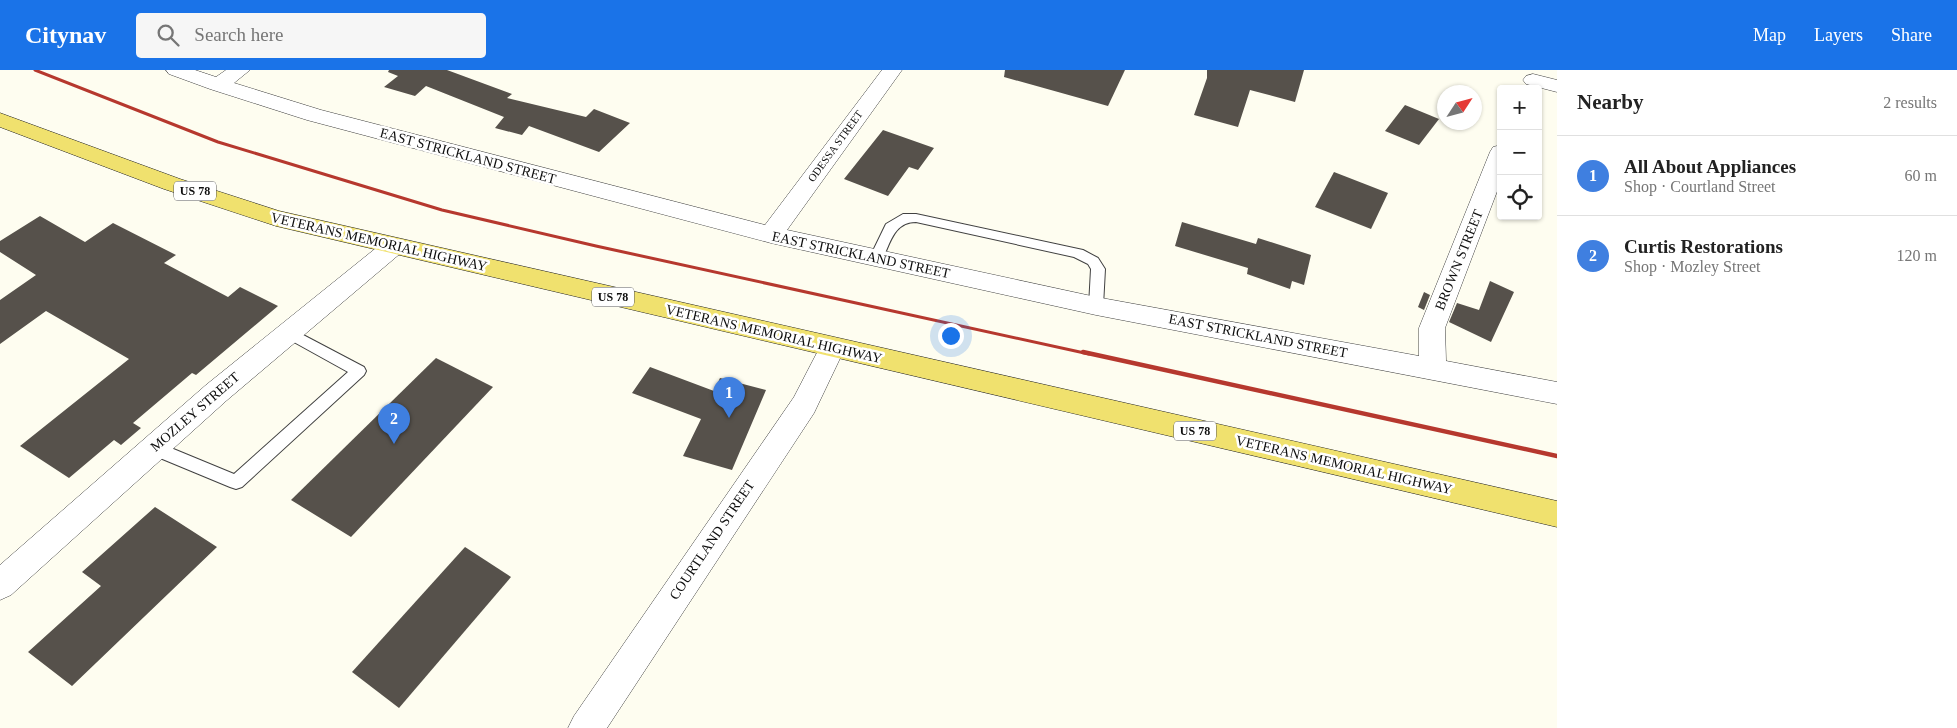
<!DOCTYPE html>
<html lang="en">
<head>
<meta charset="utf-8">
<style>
	body { margin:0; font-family:"Times New Roman",serif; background:#f6f6f6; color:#222 }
	.controls { position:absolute; right:15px; top:15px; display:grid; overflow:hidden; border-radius:5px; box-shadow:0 1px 4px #0004 }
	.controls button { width:45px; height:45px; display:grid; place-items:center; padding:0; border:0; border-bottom:1px solid #e0e0e0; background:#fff; color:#222; font:25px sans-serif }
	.compass { position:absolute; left:1437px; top:15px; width:45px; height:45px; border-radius:50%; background:#fff; box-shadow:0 1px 4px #0004; rotate:54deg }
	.you { position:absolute; left:950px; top:265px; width:18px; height:18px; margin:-12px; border:4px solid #fff; border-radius:50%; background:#1a73e8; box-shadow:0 0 0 8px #1a73e833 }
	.badge { display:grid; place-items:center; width:32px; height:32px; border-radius:50%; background:#1a73e8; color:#fff; font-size:16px; font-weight:700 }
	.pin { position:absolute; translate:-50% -41px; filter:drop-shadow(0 1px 2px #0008) }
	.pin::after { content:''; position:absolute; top:26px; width:18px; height:15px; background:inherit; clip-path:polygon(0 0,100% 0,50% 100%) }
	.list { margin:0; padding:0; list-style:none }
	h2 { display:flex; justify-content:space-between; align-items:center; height:65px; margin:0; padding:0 20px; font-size:21px }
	h2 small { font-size:16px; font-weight:400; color:#767676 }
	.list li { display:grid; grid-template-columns:32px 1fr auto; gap:15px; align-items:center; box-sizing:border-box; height:80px; padding:0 20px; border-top:1px solid #e0e0e0 }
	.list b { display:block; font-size:19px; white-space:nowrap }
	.list p { margin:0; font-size:16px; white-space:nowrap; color:#767676 }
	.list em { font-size:16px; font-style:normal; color:#767676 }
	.icon { flex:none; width:28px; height:28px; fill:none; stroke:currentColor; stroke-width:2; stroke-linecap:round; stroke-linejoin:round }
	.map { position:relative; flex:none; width:1557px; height:658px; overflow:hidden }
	header { display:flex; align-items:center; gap:30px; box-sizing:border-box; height:70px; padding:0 25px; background:#1a73e8; color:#fff }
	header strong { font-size:24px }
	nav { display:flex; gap:28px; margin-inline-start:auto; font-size:18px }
	.search { width:350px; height:45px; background:#f6f6f6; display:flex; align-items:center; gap:12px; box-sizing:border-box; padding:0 18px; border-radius:5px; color:#767676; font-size:19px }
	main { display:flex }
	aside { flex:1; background:#fff }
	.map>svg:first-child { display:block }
</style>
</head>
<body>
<header>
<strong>Citynav</strong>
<div class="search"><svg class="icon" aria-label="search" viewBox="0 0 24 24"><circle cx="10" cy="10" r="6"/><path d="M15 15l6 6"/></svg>Search here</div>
<nav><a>Map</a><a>Layers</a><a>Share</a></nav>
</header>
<main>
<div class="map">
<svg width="1557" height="658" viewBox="0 0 1557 658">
	<rect width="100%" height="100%" fill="#fefdf0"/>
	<g fill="#56514b">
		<polygon points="389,0 447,0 512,24 507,28 586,47 594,39 630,53 599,82 529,56 522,65 495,58 504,47 426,16 415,26 384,17 398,6 388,2"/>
		<polygon points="1005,0 1125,0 1108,36 1004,7"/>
		<polygon points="1207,0 1304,0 1295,32 1250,20 1238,57 1194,45 1207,8"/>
		<polygon points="1405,35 1439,49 1419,75 1385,61"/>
		<polygon points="883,60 934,78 918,100 909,97 888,126 844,109"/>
		<polygon points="1334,102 1388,123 1371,159 1315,137"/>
		<polygon points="40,146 85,172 113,153 176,185 164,193 228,227 240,217 278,236 196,305 192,303 133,353 141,358 121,375 114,370 69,408 20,376 129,289 46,241 0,274 0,230 36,205 0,182 0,171"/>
		<polygon points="1182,152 1256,174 1258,168 1311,185 1304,215 1292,211 1290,219 1247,204 1248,198 1175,176"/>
		<polygon points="1490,211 1514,222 1491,272 1449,252 1457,233 1479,240"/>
		<polygon points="1424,222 1430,225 1424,240 1418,237"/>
		<polygon points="436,288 493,317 351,467 291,430"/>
		<polygon points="650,297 714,321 720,308 766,320 732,400 683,386 701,349 632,323"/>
		<polygon points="155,437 217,477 72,616 28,582 101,516 82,502"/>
		<polygon points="465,477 511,507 399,638 352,602"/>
	</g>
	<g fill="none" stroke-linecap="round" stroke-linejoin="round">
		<defs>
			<g id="service">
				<path d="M903,144H916L1083,180L1098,188L1105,199L1103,236L1101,240L1096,241L1091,240L1089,236L1091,199L1088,194L1074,187L916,152C893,152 890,175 881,192H871L869,189L886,154Z"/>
				<polygon points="288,257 364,297 366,301 364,305 242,417 236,419 230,417 148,383 146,378 148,373 154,371 234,404 348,302 283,266 281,262 283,258"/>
			</g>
			<g id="minor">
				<polygon points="166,0 195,0 216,7 226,0 250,0 234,13 321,40 765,155 882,0 902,0 787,160 1096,227 1419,286 1419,258 1490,82 1493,77 1501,75 1501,111 1445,258 1446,291 1557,312 1557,334 1096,245 771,173 307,50 210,19 169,4"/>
				<polygon points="1533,4 1557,10 1557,22 1526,14 1523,10 1526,6"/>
				<polygon points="394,168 402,170 406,176 402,182 226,331 11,525 0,530 0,495 206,315 386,170"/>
				<polygon points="832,268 841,271 845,278 814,343 607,658 568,658 574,646 794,327 823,271"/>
			</g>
			<polygon id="primary" points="0,43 180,109 279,141 1557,431 1557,457 276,156 164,119 0,57"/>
		</defs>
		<use href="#service" stroke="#414141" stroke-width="2"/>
		<use href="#minor" stroke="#414141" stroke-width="1"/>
		<use href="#primary" stroke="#1f1f1f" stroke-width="1"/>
		<use href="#service" fill="#fff" fill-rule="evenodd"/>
		<use href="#minor" fill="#fff" fill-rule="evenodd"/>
		<use href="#primary" fill="#f0e16e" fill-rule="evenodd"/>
		<polyline stroke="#b6382e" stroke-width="3" points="35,0 218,72 442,140 596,176 1089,284"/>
		<polyline stroke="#b6382e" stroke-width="4.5" points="1083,282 1557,386"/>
	</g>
	<g text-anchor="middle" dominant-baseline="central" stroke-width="5" stroke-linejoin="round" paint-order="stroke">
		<g font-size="11" fill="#0e0e0e" stroke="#fff">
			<text transform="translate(835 76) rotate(-54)">ODESSA STREET</text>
		</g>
		<g fill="#fff" stroke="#565656" stroke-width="1">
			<rect x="174" y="111.5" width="42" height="19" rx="4"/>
			<rect x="592" y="217.5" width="42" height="19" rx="4"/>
			<rect x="1174" y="351.5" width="42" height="19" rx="4"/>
		</g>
		<g font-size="12" font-weight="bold" fill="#0e0e0e">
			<text x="195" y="121">US 78</text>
			<text x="613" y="227">US 78</text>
			<text x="1195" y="361">US 78</text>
		</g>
		<g font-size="14" fill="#0e0e0e" stroke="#fff">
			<text transform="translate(468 86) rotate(15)">EAST STRICKLAND STREET</text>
			<text transform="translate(379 172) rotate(13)">VETERANS MEMORIAL HIGHWAY</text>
			<text transform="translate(861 185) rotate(12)">EAST STRICKLAND STREET</text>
			<text transform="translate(1459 190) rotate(-68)">BROWN STREET</text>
			<text transform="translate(774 264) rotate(13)">VETERANS MEMORIAL HIGHWAY</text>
			<text transform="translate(1258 266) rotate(11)">EAST STRICKLAND STREET</text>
			<text transform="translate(195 342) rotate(-41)">MOZLEY STREET</text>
			<text transform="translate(1344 395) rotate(13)">VETERANS MEMORIAL HIGHWAY</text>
			<text transform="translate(712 470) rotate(-56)">COURTLAND STREET</text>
		</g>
	</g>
</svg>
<div class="controls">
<button>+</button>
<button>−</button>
<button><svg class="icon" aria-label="locate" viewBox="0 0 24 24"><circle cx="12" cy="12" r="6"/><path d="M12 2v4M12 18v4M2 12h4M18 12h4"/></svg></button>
</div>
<svg class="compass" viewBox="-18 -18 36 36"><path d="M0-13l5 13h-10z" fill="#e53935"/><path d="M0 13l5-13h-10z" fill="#767676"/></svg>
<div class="you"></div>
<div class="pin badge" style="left:729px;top:348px;background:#3f7fe0">1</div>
<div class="pin badge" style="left:394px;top:374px;background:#3f7fe0">2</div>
</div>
<aside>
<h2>Nearby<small>2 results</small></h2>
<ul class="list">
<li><span class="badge" style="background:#3f7fe0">1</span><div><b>All About Appliances</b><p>Shop · Courtland Street</p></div><em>60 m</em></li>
<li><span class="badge" style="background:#3f7fe0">2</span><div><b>Curtis Restorations</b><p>Shop · Mozley Street</p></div><em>120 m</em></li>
</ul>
</aside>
</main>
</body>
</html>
